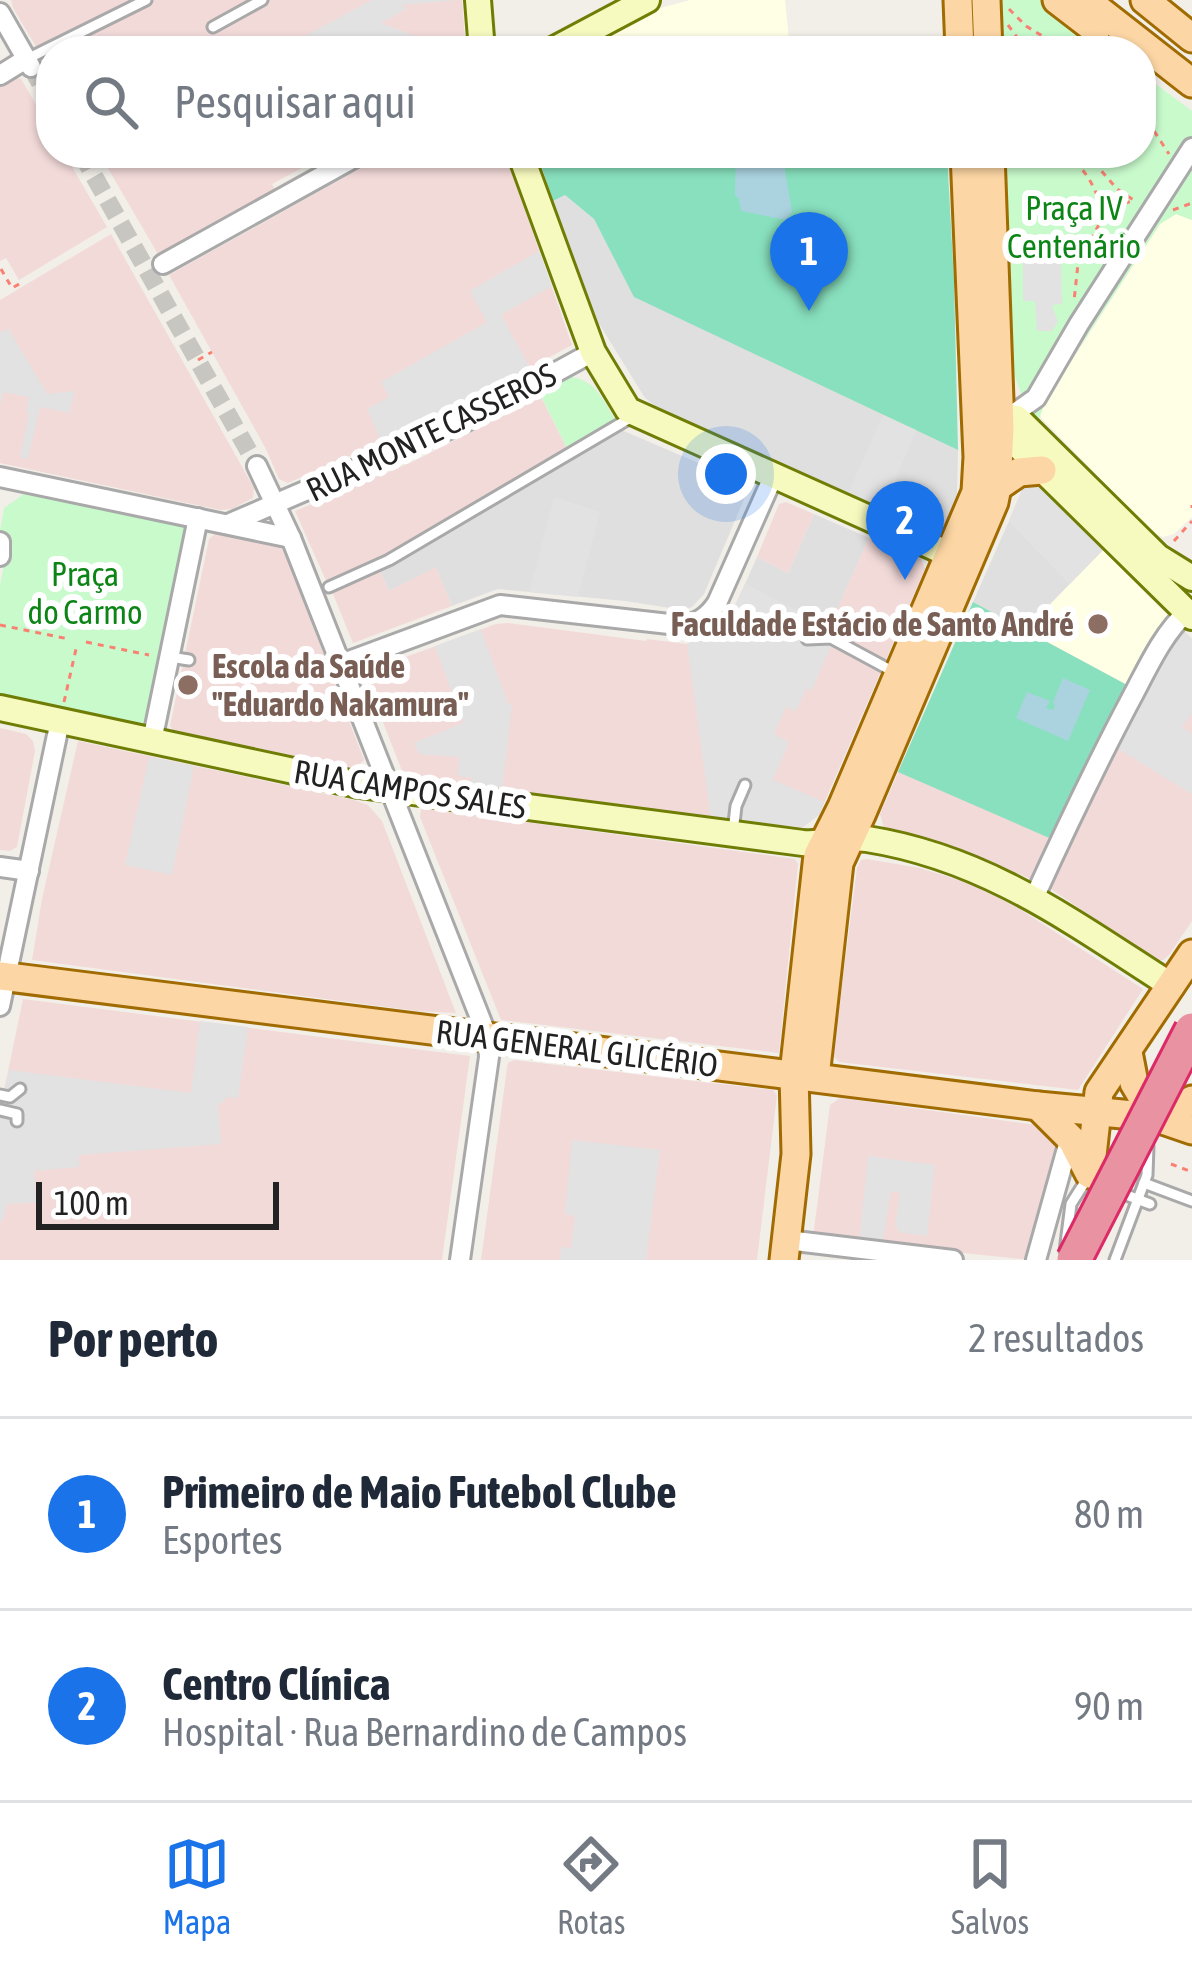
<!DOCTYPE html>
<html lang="pt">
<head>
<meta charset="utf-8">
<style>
	body { margin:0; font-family:"Asap Condensed",sans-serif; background:#f2f2f3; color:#1f2937 }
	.scale { position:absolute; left:36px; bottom:30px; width:243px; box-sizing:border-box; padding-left:12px; border:6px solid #222; border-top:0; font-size:33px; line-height:42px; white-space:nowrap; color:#222; -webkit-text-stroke:9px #fff; paint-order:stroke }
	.you { position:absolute; left:726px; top:474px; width:42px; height:42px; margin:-30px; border:9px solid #fff; border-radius:50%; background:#1a73e8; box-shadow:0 0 0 18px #1a73e833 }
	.badge { display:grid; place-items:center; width:78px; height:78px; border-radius:50%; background:#1a73e8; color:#fff; font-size:39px; font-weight:700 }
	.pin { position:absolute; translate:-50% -99px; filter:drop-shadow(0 3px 6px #0008) }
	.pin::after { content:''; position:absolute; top:63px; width:42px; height:36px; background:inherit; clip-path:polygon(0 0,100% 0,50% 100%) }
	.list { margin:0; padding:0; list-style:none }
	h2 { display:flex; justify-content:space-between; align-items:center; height:156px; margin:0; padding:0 48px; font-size:51px }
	h2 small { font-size:39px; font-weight:400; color:#747a83 }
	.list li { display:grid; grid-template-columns:78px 1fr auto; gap:36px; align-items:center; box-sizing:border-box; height:192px; padding:0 48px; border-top:3px solid #e0e1e3 }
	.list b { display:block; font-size:45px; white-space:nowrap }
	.list p { margin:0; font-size:39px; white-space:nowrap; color:#747a83 }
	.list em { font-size:39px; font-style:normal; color:#747a83 }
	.icon { flex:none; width:66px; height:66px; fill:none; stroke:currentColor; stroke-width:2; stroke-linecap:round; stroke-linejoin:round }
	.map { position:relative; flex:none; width:1192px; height:1260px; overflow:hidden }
	.search { position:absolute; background:#fff; box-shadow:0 3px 9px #0004; left:36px; right:36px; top:36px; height:132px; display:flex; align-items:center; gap:30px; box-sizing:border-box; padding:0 42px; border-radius:48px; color:#747a83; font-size:45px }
	.sheet { height:540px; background:#fff }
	nav { display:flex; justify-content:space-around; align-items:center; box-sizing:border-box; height:168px; border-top:3px solid #e0e1e3; background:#fff; font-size:33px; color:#747a83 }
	nav a { display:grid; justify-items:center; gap:6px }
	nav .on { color:#1a73e8 }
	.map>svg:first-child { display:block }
</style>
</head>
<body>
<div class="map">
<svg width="1192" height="1260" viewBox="0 0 1192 1260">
	<rect width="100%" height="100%" fill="#f2efe9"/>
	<g fill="#e0dfdf">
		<polygon points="565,195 594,219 635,297 958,450 957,493 946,525 934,530 692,424 658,408 645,398 598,322 553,201"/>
		<polygon points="619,429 750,485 704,594 692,607 683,610 625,601 498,589 452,606 436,568 389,591 379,569 444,532 451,532 489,507 488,504"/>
		<polygon points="814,514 869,538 829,628 745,584 757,557 788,573"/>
		<polygon points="1009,521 1070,584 1025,630 973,602"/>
	</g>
	<g fill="#f2dad9">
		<polygon points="11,0 134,0 109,12 109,15 38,50 13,8"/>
		<polygon points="154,0 462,0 466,51 51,51 51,72 41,56"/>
		<polygon points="14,77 21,79 51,130 51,153 64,153 107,227 19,280 6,258 0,261 0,86"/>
		<polygon points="99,153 330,153 272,184 275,190 159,256"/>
		<polygon points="388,153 505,153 572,345 447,413 288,483 279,479 266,449 169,275"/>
		<polygon points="111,234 254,488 253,498 232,509 220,510 0,463 0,300"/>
		<polygon points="541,397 568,450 439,524 388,558 328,585 295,511 412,462"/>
		<polygon points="1038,485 1170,617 1149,646 1127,685 1089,761 1035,881 983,858 884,828 880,814 973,602 1025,630 1070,584 1009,521 1023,487"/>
		<polygon points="786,502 814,514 788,573 757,557 779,504"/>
		<polygon points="215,534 277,546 284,551 364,760 355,769 173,730 170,726 209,539"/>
		<polygon points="869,538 921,559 925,569 819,815 803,827 692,817 409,779 404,776 366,679 370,670 496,624 508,623 646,641 647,639 687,644 709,633 729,618 745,584 829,627"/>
		<polygon points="436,567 452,606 353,643 331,589 379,569 389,591"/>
		<polygon points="1183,630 1192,639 1192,921 1169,955 1163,960 1156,960 1048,887 1115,747"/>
		<polygon points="0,728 26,734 33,741 35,751 17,847 10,851 0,850"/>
		<polygon points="78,741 354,800 368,805 382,821 456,1013 417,1011 32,960 42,899"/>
		<polygon points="421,808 795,859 798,864 779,1053 501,1020 420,817"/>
		<polygon points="867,859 920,868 977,886 1018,908 1143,989 1078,1090 839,1062 833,1056 857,868 861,860"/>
		<polygon points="23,999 470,1056 442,1260 0,1260 0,1110"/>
		<polygon points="514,1060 773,1090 777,1095 757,1260 481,1260 507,1068 508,1063"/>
		<polygon points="840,1098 1036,1125 1047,1132 1055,1145 1058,1156 1030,1260 813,1237 830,1105"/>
	</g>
	<g fill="#ffffe5">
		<polygon points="690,0 785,0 790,51 580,51 661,8"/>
		<polygon points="1176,214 1192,220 1192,517 1174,534 1163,537 1154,533 1041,418 1040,410 1160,224"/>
		<polygon points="1103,550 1170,617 1149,646 1127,685 1025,630"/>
	</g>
	<g fill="#c8facc">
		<polygon points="994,0 1043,0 1112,51 996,51"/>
		<polygon points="1141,73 1192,111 1192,220 1176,214 1160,224 1047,397 1037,424 1023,399 1011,365 999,153 1141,153"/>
		<path d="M572,377C597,381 604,402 616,421L568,450L539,392L563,379Z"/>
		<polygon points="24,494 189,527 147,733 0,702 0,585 8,544 0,531 4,508"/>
	</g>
	<g fill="#88e0be">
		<polygon points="537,153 947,153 954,281 958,450 634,297 594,219 565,195 553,201"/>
		<polygon points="973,602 1127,685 1054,840 898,772"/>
	</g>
	<g fill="#e2e2e2">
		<polygon points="372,0 457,0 403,5 406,9 381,23 455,51 277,51"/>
		<polygon points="539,251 552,286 501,315 530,368 447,413 382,443 367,409 389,397 381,382 487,322 470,291"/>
		<polygon points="1061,256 1062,304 1052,305 1058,322 1052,331 1037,331 1035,301 1023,301 1023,257"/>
		<polygon points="8,328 47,394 75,391 69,413 40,407 28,459 20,457 29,413 26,412 29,397 3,392 0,406 0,333"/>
		<polygon points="883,415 916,430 884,508 848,493"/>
		<polygon points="1038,485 1103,550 1070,584 1009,521 1023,487"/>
		<polygon points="554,497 600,512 578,597 529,592"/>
		<polygon points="745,584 837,632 812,690 806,689 796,711 786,707 774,734 789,742 773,780 824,802 819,815 803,827 711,819 687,644 709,633 729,618"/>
		<polygon points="481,629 508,704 512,704 502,790 471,786 472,778 458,776 459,757 419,754 414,743 463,723 435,646"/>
		<polygon points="1183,630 1192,639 1192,714 1182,727 1192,734 1192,794 1115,747"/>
		<polygon points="149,757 194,766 172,875 125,865"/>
		<polygon points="200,1021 248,1027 238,1098 226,1097 224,1102 218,1104 221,1144 79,1155 79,1167 34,1171 36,1202 7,1204 3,1221 0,1221 0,1110 9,1070 191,1093"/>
		<polygon points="572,1140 660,1150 646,1260 560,1260 561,1247 571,1248 575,1216 565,1214"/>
		<polygon points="868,1156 935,1165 927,1236 898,1232 899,1228 895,1227 900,1193 891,1191 882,1245 859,1243"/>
	</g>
	<g fill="#aad3df">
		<polygon points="736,153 782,153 792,212 786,220 741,211 739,199 735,195"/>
		<polygon points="1063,678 1090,690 1068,741 1016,718 1027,692 1050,701 1046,708 1053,710 1055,706 1053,702"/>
	</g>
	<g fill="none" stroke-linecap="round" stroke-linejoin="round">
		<g stroke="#c8c6c1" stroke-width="18" stroke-dasharray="18 9" stroke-linecap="butt">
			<polyline points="31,67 51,102"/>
			<polyline points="81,153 257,466"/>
		</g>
		<defs>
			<g id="lane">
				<polyline points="213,27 262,0"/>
				<polyline points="27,59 146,0"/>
				<polyline points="329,587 389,560 630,418"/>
				<polyline points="807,639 831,638 894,672"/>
				<polyline points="170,657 189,660"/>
				<polyline points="733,832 736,806 745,785"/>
				<polyline points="0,1095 10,1097 20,1089"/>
				<polyline points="0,1110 17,1114 17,1121"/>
				<polyline points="1144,1183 1192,1201"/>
				<polyline points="1116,1191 1150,1204"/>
				<polyline points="1065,1251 1071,1204 1088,1177"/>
				<polyline points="1115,1260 1147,1175 1148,1146"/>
			</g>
			<g id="street">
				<polyline points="0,13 31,67"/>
				<polyline points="0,75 26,59"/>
				<polyline points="163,264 363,153"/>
				<polyline points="1012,415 1036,398 1079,324 1192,148"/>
				<polyline points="257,466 291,538 488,1038 489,1057 460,1260"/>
				<polyline points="0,477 291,538"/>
				<polyline points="228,524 461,424 593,352"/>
				<polyline points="0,542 0,556"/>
				<path d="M341,664L500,605L678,625C696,625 707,618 717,603L773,477"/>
				<polyline points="152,741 198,518"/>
				<polyline points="0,867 29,871"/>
				<path d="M1034,898C1065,830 1097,763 1132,697C1147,669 1163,633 1187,612"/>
				<polyline points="0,1006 60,721"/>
				<polyline points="787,1240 953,1260"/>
				<polyline points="1036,1260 1068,1145 1072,1140"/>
			</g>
			<g id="secondary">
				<polyline points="478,0 482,51"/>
				<polyline points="551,51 647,0"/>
				<polyline points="520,153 593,352 628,410 951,555"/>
				<polyline points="999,414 1017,418 1158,557 1192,578"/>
				<polyline points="1000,428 1192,617"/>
				<path d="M0,708L359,785L803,843C824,845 846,836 867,839C987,858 1072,922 1172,986"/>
			</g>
			<g id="primary">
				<polyline points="958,0 960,51"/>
				<polyline points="986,0 988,51"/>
				<polyline points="1057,0 1096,30"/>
				<polyline points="1086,0 1192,83"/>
				<polyline points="1145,0 1192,38"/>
				<polyline points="997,487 1019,472 1042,470"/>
				<polyline points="0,976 1038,1106 1154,1117 1192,1130"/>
				<polyline points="1128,1052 1134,1083 1154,1117"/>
				<polyline points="815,1077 839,863 861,815 994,502 997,487 1000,428 990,153"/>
				<polyline points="1038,1106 1072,1140 1089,1173"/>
				<polyline points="1154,1117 1169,1113 1192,1100"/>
				<polyline points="1090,1174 1099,1092 1192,954"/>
				<polyline points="784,1260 796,1154 794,1074 818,855 842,807 976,492 978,457 965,153"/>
			</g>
		</defs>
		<use href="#lane" stroke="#a9a9a9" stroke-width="15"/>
		<use href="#street" stroke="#a9a9a9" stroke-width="24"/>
		<use href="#secondary" stroke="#707d05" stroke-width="30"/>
		<use href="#primary" stroke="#a06b00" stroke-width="33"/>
		<g stroke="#fa8072" stroke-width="3" stroke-dasharray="6 6" stroke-linecap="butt">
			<polyline points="1009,9 1026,26 1067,51"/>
			<polyline points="1008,25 1027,51"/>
			<polyline points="1141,111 1169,154"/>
			<path d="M1066,153C1087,171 1098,190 1103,217L1078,264L1074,301"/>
			<polyline points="1086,153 1117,189 1135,201"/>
			<polyline points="1173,210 1192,203"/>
			<polyline points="1104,216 1117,206 1132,201"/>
			<polyline points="1013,254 1082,252"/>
			<polyline points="1,269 12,288 21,283"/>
			<polyline points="198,360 212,352"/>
			<polyline points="1192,505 1192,508"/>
			<polyline points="1174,541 1192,521"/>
			<polyline points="0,625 69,639"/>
			<polyline points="86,642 149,655"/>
			<polyline points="64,702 76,649"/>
			<polyline points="1171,1164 1192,1172"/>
		</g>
		<use href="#lane" stroke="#fff" stroke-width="9"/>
		<use href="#street" stroke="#fff" stroke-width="18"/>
		<use href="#secondary" stroke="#f7fabf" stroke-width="24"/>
		<use href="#primary" stroke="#fcd6a4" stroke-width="27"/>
		<defs>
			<polyline id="highway-bridge" points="1074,1260 1192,1030"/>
		</defs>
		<use href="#highway-bridge" stroke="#dc2a67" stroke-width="39" stroke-linecap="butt"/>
		<use href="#highway-bridge" stroke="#e892a2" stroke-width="33"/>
	</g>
	<g fill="#8d6e63" stroke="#fff" stroke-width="4.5">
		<circle cx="1098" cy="624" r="12"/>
		<circle cx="188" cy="685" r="12"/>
	</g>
	<g text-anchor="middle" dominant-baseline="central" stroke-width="12" stroke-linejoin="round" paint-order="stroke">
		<g font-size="33" fill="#0c8416" stroke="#fff">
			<text x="1074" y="208">Praça IV<tspan x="1074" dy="38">Centenário</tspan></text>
			<text x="85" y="574">Praça<tspan x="85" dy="38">do Carmo</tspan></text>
		</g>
		<g font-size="33" fill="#222" stroke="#fff">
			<text transform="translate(431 432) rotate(-26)">RUA MONTE CASSEROS</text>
			<text transform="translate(410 789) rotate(9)">RUA CAMPOS SALES</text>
			<text transform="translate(577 1048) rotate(7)">RUA GENERAL GLICÉRIO</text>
		</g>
		<g font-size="33" font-weight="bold" fill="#785e54" stroke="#fff" text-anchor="end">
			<text x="1074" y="624">Faculdade Estácio de Santo André</text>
			<text x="212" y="666" text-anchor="start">Escola da Saúde<tspan x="212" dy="38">"Eduardo Nakamura"</tspan></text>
		</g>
	</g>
</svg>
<div class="scale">100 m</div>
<div class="you"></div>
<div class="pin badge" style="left:809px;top:311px">1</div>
<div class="pin badge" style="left:905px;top:580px">2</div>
<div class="search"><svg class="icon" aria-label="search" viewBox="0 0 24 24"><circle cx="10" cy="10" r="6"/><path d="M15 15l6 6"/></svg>Pesquisar aqui</div>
</div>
<section class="sheet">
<h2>Por perto<small>2 resultados</small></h2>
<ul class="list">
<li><span class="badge">1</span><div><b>Primeiro de Maio Futebol Clube</b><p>Esportes</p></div><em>80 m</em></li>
<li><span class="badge">2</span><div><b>Centro Clínica</b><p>Hospital · Rua Bernardino de Campos</p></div><em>90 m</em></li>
</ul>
</section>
<nav>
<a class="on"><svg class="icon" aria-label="map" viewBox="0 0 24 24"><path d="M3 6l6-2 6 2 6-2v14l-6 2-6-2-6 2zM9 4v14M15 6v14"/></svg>Mapa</a>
<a><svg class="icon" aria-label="directions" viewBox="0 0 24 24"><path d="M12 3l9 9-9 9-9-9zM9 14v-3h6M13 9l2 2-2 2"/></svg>Rotas</a>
<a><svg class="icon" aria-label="saved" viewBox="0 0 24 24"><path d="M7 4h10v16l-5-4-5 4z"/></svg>Salvos</a>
</nav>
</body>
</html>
